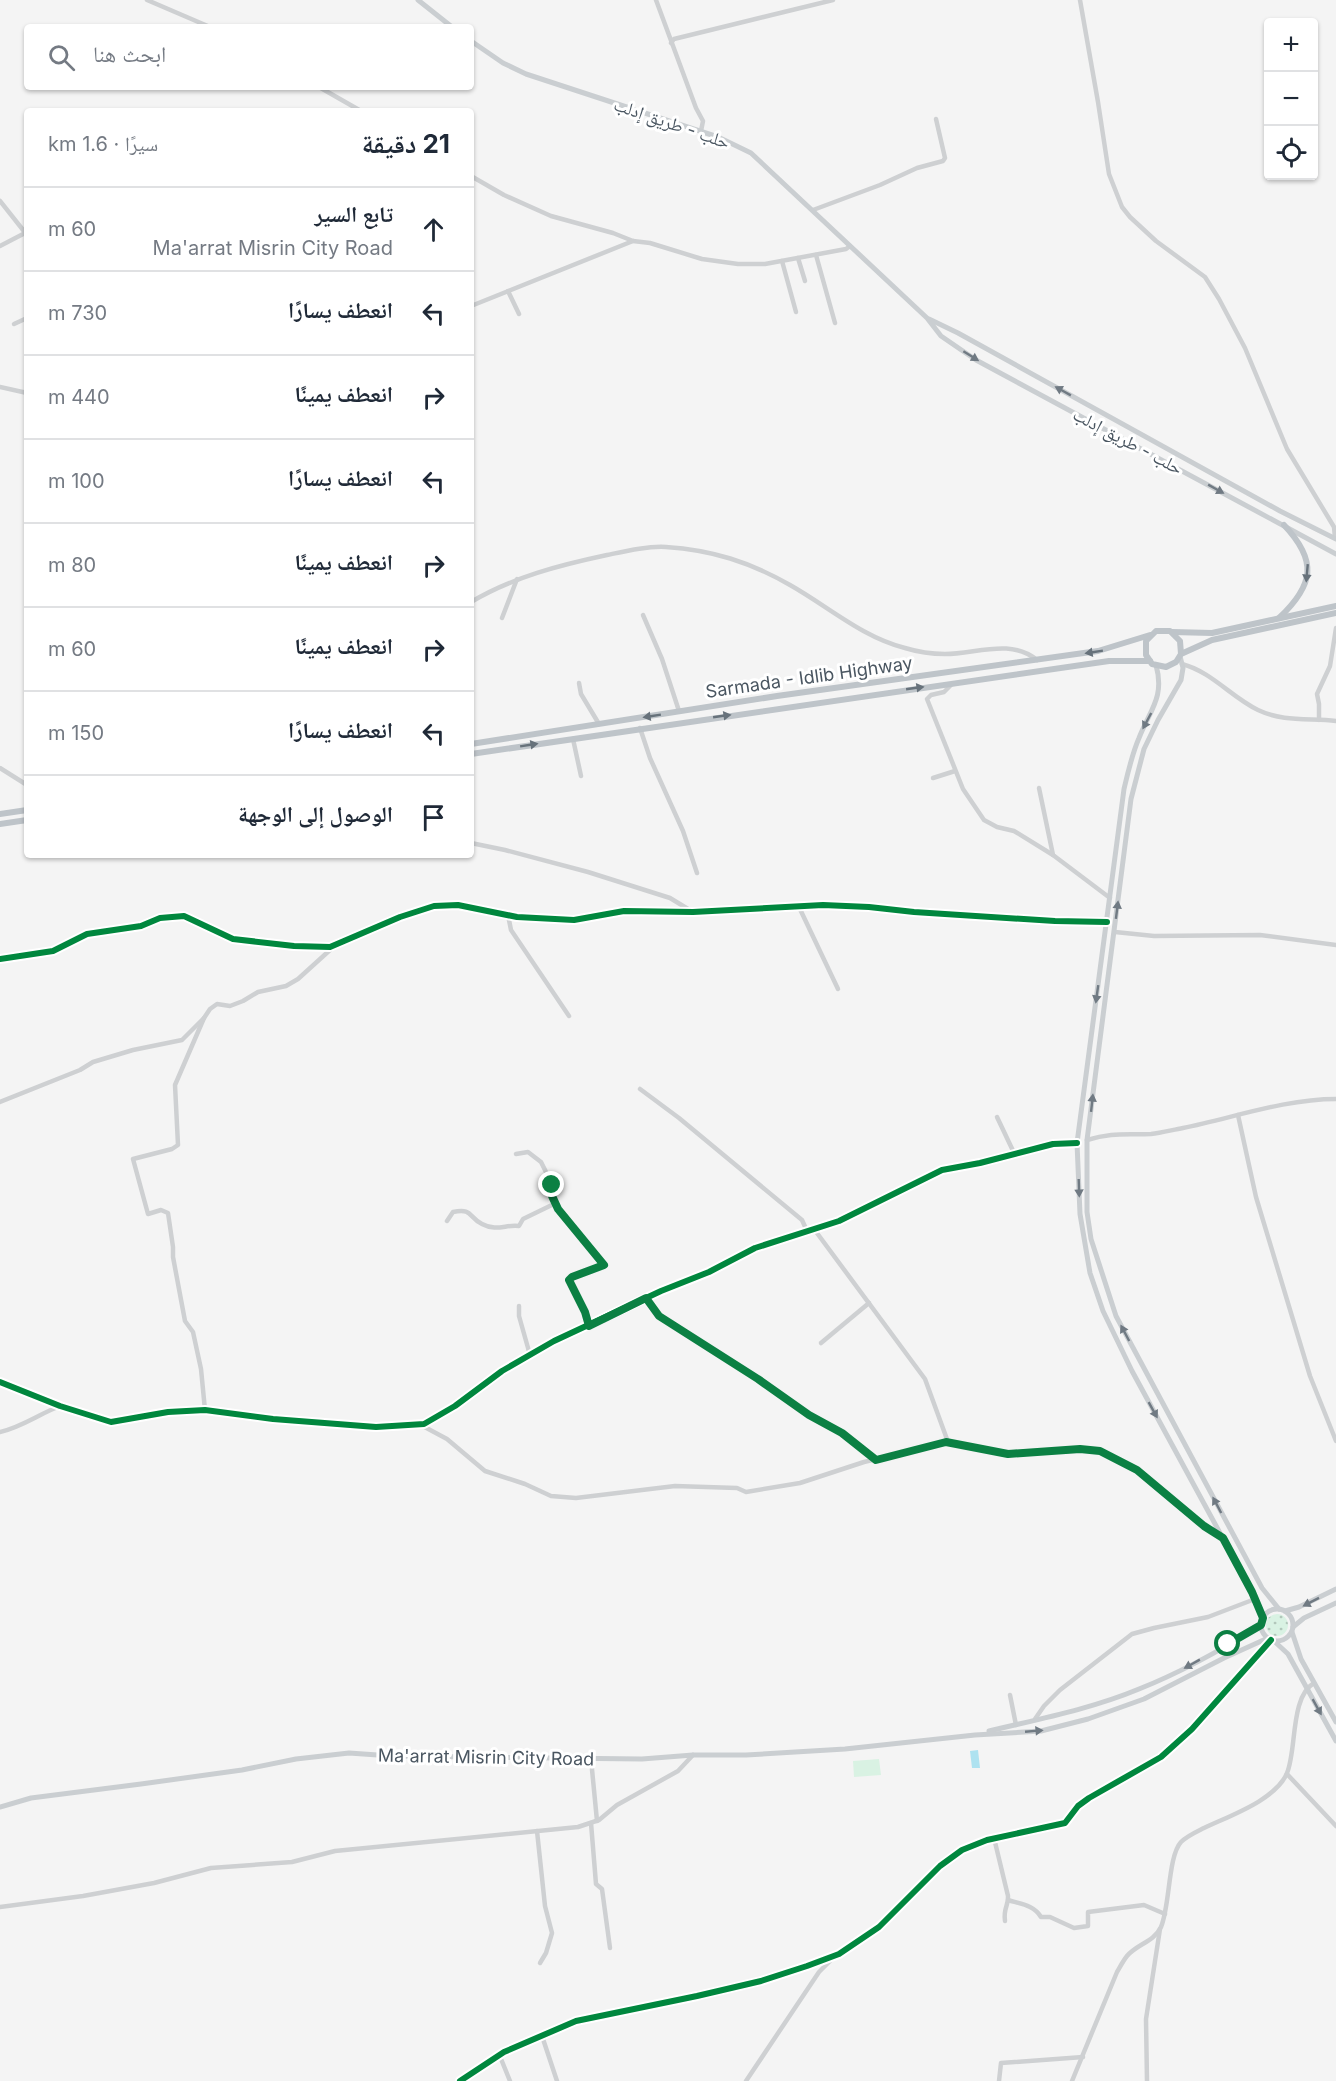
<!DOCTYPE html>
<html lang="ar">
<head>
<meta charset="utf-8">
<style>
	body { margin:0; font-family:Inter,"Noto Naskh Arabic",sans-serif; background:#f6f6f7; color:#1f2937; direction:rtl }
	.controls { position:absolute; right:18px; top:18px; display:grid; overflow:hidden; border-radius:6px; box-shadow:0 2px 4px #0004 }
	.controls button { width:54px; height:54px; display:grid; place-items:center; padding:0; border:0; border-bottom:2px solid #e0e1e3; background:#fff; color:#1f2937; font:30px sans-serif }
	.stop { position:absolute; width:18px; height:18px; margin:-14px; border:4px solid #0b8043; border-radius:50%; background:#fff }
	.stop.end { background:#0b8043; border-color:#fff; box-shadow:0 2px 6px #0008 }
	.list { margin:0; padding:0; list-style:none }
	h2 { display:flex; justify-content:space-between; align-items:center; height:78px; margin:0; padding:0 24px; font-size:26px }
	h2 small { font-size:20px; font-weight:400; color:#747a83 }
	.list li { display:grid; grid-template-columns:39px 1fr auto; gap:18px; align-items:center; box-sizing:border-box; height:84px; padding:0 24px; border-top:2px solid #e0e1e3 }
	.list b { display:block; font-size:22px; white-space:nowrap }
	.list p { margin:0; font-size:20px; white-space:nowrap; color:#747a83 }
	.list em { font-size:20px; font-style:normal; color:#747a83 }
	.icon { flex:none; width:33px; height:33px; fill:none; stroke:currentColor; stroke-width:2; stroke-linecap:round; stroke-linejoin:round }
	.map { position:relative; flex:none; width:1336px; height:2081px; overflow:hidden; direction:ltr }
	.search { position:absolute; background:#fff; box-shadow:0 2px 4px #0004; left:24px; top:24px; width:450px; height:66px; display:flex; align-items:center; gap:15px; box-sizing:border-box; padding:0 21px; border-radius:6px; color:#747a83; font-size:22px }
	.panel { position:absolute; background:#fff; box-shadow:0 2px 4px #0004; left:24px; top:108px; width:450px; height:750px; border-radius:6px; direction:rtl }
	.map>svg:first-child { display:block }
</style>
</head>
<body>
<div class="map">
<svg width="1336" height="2081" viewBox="0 0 1336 2081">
	<defs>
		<pattern id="green-dots" width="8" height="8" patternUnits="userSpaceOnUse" patternTransform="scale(1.5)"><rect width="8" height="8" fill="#d9f2e3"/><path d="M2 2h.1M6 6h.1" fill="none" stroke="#b2c7bb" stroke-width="1.8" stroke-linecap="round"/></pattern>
		<pattern id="water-ripples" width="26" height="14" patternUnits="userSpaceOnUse" patternTransform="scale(1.5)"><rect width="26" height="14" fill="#aee2f0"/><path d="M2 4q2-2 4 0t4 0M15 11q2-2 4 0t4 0" fill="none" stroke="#90bac6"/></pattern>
	</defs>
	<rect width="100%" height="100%" fill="#f4f4f4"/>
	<circle fill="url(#green-dots)" cx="1277" cy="1625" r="11"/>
	<polygon fill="#d9f2e3" points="879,1759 881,1775 854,1777 853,1761"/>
	<polygon fill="url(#water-ripples)" points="978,1750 980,1768 972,1768 970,1751"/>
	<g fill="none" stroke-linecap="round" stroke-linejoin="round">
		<g stroke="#ced0d2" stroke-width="4.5">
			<polyline points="147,0 210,27"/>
			<polyline points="656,0 696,108 703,121 701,131"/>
			<polyline points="1080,0 1098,102 1109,174 1122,207 1130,217 1156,241 1205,277 1219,299 1245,348 1287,449 1334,527 1335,538"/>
			<polyline points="671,43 674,39 833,0"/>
			<polyline points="319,87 361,111"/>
			<polyline points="471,176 504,195 551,216 613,233 633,241 650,243 702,259 738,264 765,264 846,249 850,246"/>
			<polyline points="0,201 27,235"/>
			<polyline points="813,210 880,185 917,168 943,161 945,158 936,119"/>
			<polyline points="0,246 25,233"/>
			<polyline points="816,255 835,323"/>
			<polyline points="798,258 805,281"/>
			<polyline points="782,261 796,312"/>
			<polyline points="508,291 519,314"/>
			<polyline points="471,306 633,241"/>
			<polyline points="14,324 27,318"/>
			<polyline points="0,387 27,393"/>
			<path d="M471,602C513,577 560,565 607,555C626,551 647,546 666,547C712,550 750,562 790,585C829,607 862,637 905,648C918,652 931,654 945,654C976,654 1010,638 1037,660"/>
			<polyline points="643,615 662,659 679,711"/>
			<polyline points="502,618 517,579"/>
			<path d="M1182,664C1212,672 1231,697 1258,710C1283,722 1309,718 1336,721"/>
			<polyline points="579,683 581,694 599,724"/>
			<polyline points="952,684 944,692 931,695 927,699 963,789 984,820 997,827 1014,831 1053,855"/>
			<polyline points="1319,720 1319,704 1317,694 1330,666 1336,628"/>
			<polyline points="640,728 650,758 683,831 697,873"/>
			<polyline points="573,739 581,776"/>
			<polyline points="0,768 27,785"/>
			<polyline points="933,778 955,771"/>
			<polyline points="1039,788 1053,855 1110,898"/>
			<polyline points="471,843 505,850 588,872 670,898 693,912"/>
			<polyline points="799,907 838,989"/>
			<polyline points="508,915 511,930 569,1016"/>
			<polyline points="1115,932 1154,936 1260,935 1336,945"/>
			<polyline points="0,959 53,951 87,934 141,926 160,918 184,916 233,939 294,946 330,947 400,917 434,906 458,905 517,917 574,920 624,911 693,912 823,905 869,907 914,912 1055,921 1107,922"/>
			<polyline points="204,1018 175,1085 178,1145 172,1149 133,1159 148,1214 161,1210 168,1213 173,1247 173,1257 185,1321 193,1332 201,1369 205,1410"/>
			<polyline points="640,1089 679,1118 802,1220 807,1231"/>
			<polyline points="0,1102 80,1070 93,1062 133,1050 182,1040 204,1018 210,1009 217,1004 230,1006 243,1001 258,992 286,986 298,979 330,950 330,947"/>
			<polyline points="1238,1115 1256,1197 1310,1376 1336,1441"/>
			<polyline points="997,1117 1015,1155"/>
			<path d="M1087,1140C1112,1132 1126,1135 1151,1134C1161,1133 1172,1130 1183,1128C1233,1118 1284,1099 1336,1099"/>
			<polyline points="516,1154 528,1152 541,1162 545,1170 552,1185 552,1196 558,1209 604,1265 572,1277 569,1280 585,1312 589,1326"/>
			<path d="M447,1221L453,1212C473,1208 468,1217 482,1224C497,1232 506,1224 519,1226L523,1219L556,1203"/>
			<polyline points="814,1229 925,1379 948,1442"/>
			<polyline points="647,1298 659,1316 758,1379 809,1415 842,1433 876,1460"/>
			<polyline points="519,1306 519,1316 530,1355"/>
			<polyline points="821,1343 869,1303"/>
			<polyline points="0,1382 60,1406 111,1422 168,1412 205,1410 273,1419 376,1427 424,1424 455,1406 502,1371 554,1341 661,1291 709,1272 755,1248 839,1221 942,1170 980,1163 1053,1144 1077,1143"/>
			<polyline points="419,1424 447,1439 485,1471 525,1484 551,1496 576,1498 675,1486 737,1488 746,1492 800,1483 864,1462 947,1442 1003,1454 1080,1449 1100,1451 1137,1470 1204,1526 1222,1537"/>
			<path d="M0,1432C22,1427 39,1414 60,1406"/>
			<polyline points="1010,1695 1016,1725"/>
			<polyline points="1035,1719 1044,1706 1060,1690 1132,1634 1154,1628 1208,1617 1255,1599"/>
			<polyline points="591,1759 597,1821"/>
			<polyline points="1287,1774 1336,1826"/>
			<polyline points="591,1823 596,1884 602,1889 610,1948"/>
			<polyline points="537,1831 545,1906 552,1933 546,1953 540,1963"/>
			<path d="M994,1838L1008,1896C1009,1905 1003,1908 1005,1921"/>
			<path d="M1008,1900C1021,1904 1034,1905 1041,1917H1050L1074,1928L1088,1926V1912L1144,1905L1165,1914"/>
			<polyline points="0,1907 83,1896 154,1883 211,1868 292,1862 335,1851 578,1827 599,1820 617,1805 678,1771 693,1755"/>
			<polyline points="542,2036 557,2081"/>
			<polyline points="499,2054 510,2081"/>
			<polyline points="460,2081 504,2052 576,2021 697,1996 761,1981 807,1966 839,1954 879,1927 940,1866 962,1850 987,1840 1065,1823 1078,1806 1089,1798 1161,1757 1192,1729 1271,1640"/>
			<polyline points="746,2081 819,1972 834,1957"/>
			<polyline points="999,2081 1001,2063 1083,2057"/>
			<path d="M1072,2081L1117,1972C1120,1967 1123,1961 1127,1956C1137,1944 1154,1942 1161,1927C1170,1906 1168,1856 1181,1842C1187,1836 1196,1832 1204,1828C1229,1816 1276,1800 1287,1773C1297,1749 1290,1697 1314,1683"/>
			<polyline points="1147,2081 1146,2019 1160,1929"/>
		</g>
		<g stroke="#caced1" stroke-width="5">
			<polyline points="418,0 452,27"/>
			<polyline points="471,41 503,63 526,74 718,137 751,153 927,318 941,336 976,360 1336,554"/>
			<polyline points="929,319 958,333 1280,511 1336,539"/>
			<polyline points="1180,656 1183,668 1181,680 1158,720 1144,749 1131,799 1087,1140 1087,1212 1091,1239 1116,1316 1262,1588 1279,1609"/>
			<path d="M1156,665C1165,697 1150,710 1139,738C1132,754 1128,772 1124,789L1077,1143L1080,1214L1090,1273L1103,1311L1132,1371L1252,1592L1263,1618"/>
			<circle cx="1277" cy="1625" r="16"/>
			<polyline points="1285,1611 1299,1607 1336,1589"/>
			<polyline points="1293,1627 1304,1618 1336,1603"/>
			<polyline points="1292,1632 1301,1659 1336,1722"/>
			<polyline points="1274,1641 1288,1654 1336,1741"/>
			<path d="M989,1731C1039,1719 1091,1709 1139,1689C1182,1672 1223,1649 1261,1625"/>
			<polyline points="0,1807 31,1798 141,1784 242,1770 296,1759 349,1753 392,1756 642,1759 693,1755 746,1755 845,1749 975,1735 1041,1731 1088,1719 1144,1699 1224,1658 1268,1638"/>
		</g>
		<g stroke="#bec4c9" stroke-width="6">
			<path d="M1279,618C1314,585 1318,561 1284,525"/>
			<polyline points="1172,632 1212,633 1336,606"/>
			<polyline points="1181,654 1180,641 1170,631 1156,631 1146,641 1146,655 1152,664 1166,667 1176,662 1181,654 1212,640 1336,613"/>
			<polyline points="471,744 777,696 1098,651 1150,635"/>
			<polyline points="471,754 1109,661 1150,661"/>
			<polyline points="0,814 27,810"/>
			<polyline points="0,824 27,820"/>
		</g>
		<defs>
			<g id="cycleway">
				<polyline points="0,959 53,951 87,934 141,926 160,918 184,916 233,939 294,946 330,947 400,917 434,906 458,905 517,917 574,920 624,911 693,912 823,905 869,907 914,912 1055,921 1107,922"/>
				<polyline points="0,1382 60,1406 111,1422 168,1412 205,1410 273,1419 376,1427 424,1424 455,1406 502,1371 554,1341 661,1291 709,1272 755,1248 839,1221 942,1170 980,1163 1053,1144 1077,1143"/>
				<polyline points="460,2081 504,2052 576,2021 697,1996 761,1981 807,1966 839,1954 879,1927 940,1866 962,1850 987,1840 1065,1823 1078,1806 1089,1798 1161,1757 1192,1729 1271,1640"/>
			</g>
		</defs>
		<use href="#cycleway" stroke="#fff" stroke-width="10"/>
		<use href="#cycleway" stroke="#00873e" stroke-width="6"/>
	</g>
	<defs><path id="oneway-solid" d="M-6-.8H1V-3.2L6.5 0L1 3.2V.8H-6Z" transform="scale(1.5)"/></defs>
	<g fill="#707a83">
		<use href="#oneway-solid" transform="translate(971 356) rotate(32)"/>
		<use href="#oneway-solid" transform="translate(1063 391) rotate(-151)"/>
		<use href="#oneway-solid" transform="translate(1216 489) rotate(29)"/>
		<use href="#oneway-solid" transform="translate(1147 721) rotate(118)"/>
		<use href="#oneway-solid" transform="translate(1117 910) rotate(-83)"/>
		<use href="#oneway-solid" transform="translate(1097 994) rotate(98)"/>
		<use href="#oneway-solid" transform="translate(1092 1103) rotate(-84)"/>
		<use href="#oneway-solid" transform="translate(1079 1188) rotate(88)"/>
		<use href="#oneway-solid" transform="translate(1125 1333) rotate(-118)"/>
		<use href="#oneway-solid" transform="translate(1153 1410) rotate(61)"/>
		<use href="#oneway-solid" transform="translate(1217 1505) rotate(-118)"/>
		<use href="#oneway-solid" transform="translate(1311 1602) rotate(153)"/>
		<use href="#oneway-solid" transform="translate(1192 1664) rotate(151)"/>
		<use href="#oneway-solid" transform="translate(1317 1707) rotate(61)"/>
		<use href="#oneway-solid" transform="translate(1034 1731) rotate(-5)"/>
	</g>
	<g fill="#67727b">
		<use href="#oneway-solid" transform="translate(1307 573) rotate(95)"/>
		<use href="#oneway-solid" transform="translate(1094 652) rotate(171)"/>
		<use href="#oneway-solid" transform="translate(915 688) rotate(-8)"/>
		<use href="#oneway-solid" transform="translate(652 716) rotate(171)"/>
		<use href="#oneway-solid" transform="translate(722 716) rotate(-8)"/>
		<use href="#oneway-solid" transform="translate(529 745) rotate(-9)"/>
	</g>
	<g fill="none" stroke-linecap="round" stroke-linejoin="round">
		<polyline stroke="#0b8043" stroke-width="8" points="552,1185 552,1196 558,1209 604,1265 572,1277 569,1280 585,1312 589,1326 646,1298 659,1316 758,1379 809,1415 842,1433 876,1460 946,1442 1008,1454 1080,1449 1100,1451 1137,1470 1204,1526 1223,1538 1252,1592 1263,1618 1261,1625 1228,1644"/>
	</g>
	<g text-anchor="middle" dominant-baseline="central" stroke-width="6" stroke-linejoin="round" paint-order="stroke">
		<g font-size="18" fill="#4a5661" stroke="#fff">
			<text transform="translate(672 123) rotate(19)">حلب - طريق إدلب</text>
			<text transform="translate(1128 441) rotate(28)">حلب - طريق إدلب</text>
			<text transform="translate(809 677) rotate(-8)">Sarmada - Idlib Highway</text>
			<text transform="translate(486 1757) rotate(1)">Ma'arrat Misrin City Road</text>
		</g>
	</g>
</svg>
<div class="controls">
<button>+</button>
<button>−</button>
<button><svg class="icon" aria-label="locate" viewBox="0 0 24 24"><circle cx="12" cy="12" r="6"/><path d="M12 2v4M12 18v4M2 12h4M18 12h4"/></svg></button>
</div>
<div class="stop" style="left:1228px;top:1644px"></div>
<div class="stop end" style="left:552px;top:1185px"></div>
<div class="search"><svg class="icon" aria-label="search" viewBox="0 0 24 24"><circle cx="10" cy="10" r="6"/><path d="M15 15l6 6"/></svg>ابحث هنا</div>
<section class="panel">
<h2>21 دقيقة<small>سيرًا · 1.6 km</small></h2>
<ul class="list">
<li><svg class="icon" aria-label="ahead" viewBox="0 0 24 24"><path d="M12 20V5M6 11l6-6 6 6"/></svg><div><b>تابع السير</b><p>Ma'arrat Misrin City Road</p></div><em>60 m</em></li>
<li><svg class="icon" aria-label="left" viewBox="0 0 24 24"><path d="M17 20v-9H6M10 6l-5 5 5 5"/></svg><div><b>انعطف يسارًا</b></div><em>730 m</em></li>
<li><svg class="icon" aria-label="right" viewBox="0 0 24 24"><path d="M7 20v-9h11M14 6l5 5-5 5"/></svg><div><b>انعطف يمينًا</b></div><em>440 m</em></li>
<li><svg class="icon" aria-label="left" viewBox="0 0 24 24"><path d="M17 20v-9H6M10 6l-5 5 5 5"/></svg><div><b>انعطف يسارًا</b></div><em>100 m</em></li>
<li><svg class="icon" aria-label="right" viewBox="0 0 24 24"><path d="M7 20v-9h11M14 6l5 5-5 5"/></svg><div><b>انعطف يمينًا</b></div><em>80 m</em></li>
<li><svg class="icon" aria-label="right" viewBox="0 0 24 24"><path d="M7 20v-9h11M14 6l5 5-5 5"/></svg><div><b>انعطف يمينًا</b></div><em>60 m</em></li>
<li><svg class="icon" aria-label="left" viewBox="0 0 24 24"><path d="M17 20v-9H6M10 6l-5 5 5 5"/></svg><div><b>انعطف يسارًا</b></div><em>150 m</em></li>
<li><svg class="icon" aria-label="arrive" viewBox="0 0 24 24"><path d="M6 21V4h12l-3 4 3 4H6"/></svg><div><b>الوصول إلى الوجهة</b></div></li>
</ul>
</section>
</div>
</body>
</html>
